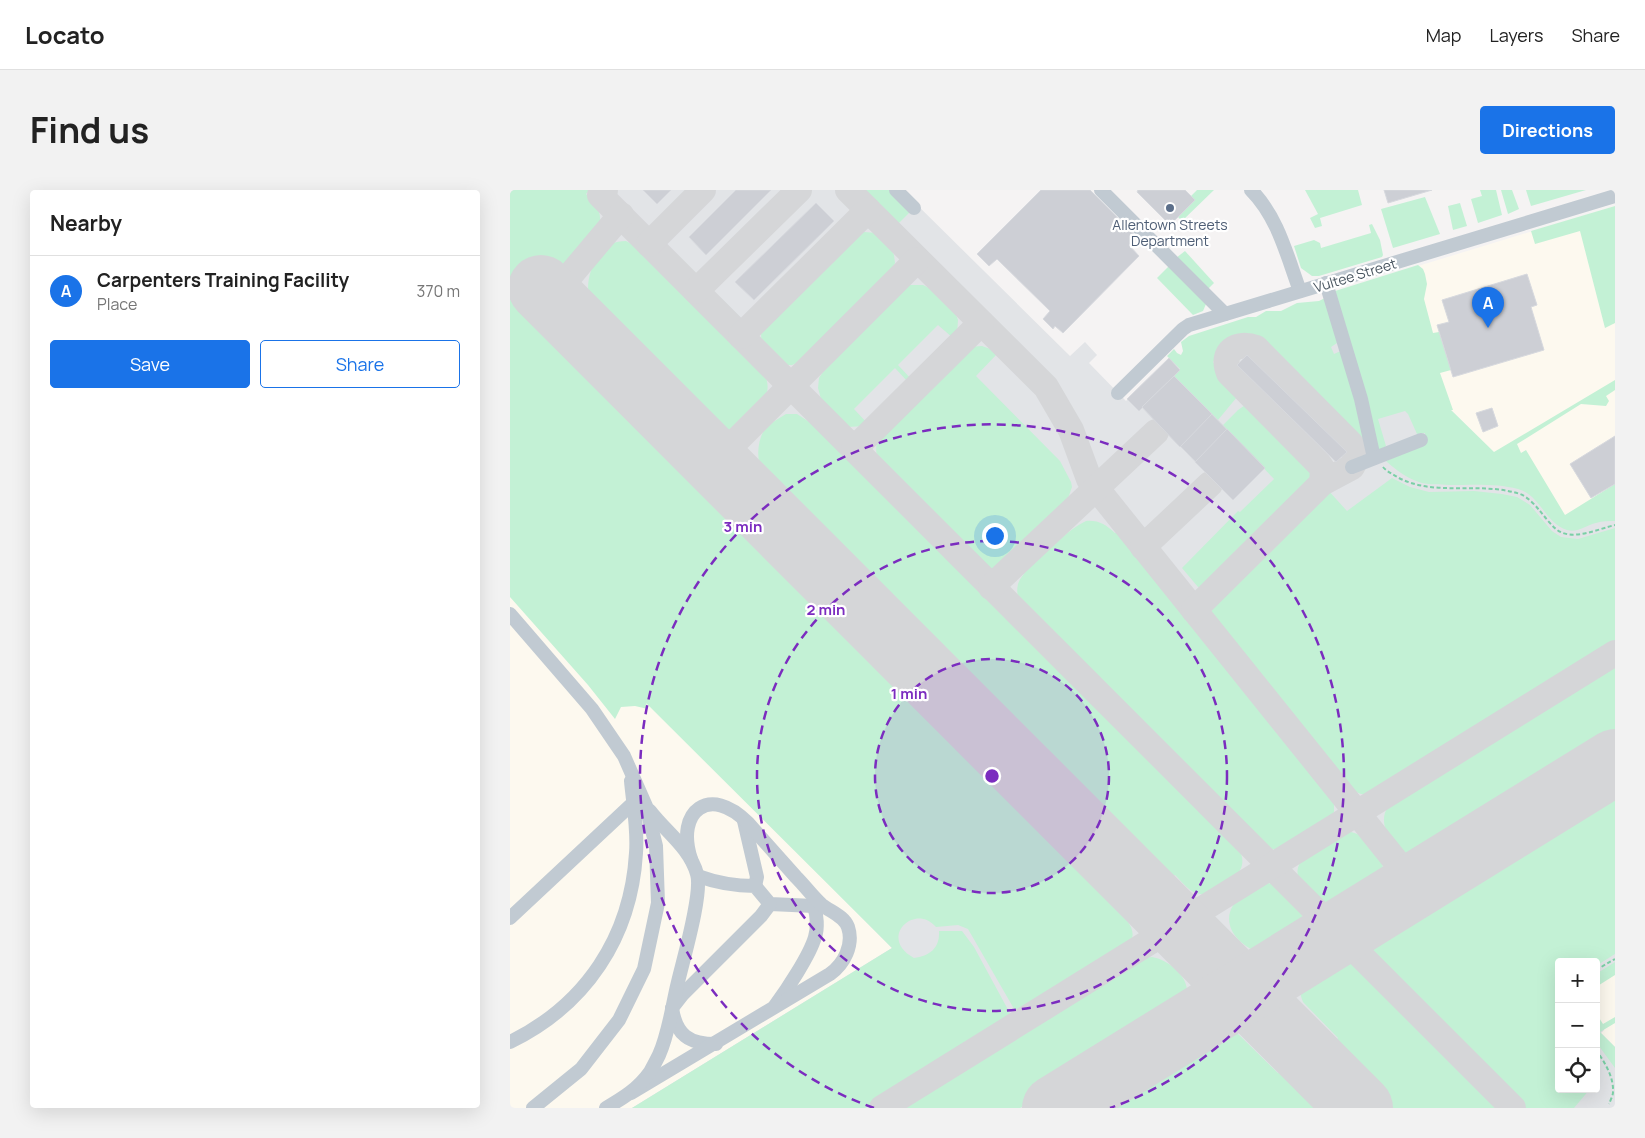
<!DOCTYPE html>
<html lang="en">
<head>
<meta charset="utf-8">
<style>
	body { margin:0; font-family:Manrope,sans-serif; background:#f2f2f2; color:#222 }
	.controls { position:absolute; right:15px; bottom:15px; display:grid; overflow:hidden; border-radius:5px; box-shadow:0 5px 20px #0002 }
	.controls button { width:45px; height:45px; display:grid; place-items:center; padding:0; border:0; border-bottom:1px solid #e0e0e0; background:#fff; color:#222; font:25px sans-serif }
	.you { position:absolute; left:484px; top:345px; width:18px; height:18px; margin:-12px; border:4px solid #fff; border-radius:50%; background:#1a73e8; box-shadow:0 0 0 8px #1a73e833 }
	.badge { display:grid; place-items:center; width:32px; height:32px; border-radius:50%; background:#1a73e8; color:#fff; font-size:16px; font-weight:700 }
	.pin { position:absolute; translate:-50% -41px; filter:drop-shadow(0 1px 2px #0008) }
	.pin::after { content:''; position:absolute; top:26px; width:18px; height:15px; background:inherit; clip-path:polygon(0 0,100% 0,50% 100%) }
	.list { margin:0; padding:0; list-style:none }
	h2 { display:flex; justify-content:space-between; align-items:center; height:65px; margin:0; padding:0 20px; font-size:21px }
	h2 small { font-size:16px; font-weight:400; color:#767676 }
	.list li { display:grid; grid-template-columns:32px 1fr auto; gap:15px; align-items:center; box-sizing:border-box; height:70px; padding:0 20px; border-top:1px solid #e0e0e0 }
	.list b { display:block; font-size:19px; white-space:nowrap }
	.list p { margin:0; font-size:16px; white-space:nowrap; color:#767676 }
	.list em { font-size:16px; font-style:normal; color:#767676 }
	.actions { display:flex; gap:10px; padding:15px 20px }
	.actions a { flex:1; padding:11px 0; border:1px solid #1a73e8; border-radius:5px; text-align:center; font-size:18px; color:#1a73e8 }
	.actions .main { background:#1a73e8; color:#fff }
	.icon { flex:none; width:28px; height:28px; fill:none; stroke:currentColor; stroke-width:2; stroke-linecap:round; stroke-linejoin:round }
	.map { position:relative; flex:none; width:1105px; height:918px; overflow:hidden; border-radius:5px }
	header { display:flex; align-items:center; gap:30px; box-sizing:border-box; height:70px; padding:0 25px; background:#fff; border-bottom:1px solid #e0e0e0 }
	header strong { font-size:24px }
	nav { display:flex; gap:28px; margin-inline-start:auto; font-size:18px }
	.intro { display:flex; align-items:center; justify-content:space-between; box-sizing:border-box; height:120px; padding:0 30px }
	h1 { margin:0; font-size:35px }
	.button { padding:12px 22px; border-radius:5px; background:#1a73e8; color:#fff; font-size:18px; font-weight:700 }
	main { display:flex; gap:30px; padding:0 30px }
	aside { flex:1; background:#fff; border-radius:5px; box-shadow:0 5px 20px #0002 }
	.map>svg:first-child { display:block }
</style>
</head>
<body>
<header>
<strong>Locato</strong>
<nav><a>Map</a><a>Layers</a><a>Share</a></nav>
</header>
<div class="intro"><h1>Find us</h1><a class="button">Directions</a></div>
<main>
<aside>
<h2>Nearby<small></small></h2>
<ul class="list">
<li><span class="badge">A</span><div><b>Carpenters Training Facility</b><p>Place</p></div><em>370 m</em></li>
</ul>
<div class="actions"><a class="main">Save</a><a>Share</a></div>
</aside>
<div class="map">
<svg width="1105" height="918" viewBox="0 0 1105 918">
	<rect width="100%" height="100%" fill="#f5f3f3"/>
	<g fill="#fdf9ef">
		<polygon points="1105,16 1105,309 1059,337 828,107 826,101"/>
		<polygon points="0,376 382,758 122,918 0,918"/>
		<polygon points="1105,781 1105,857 1090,842 1094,840 1086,827 1086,793"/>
	</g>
	<polygon fill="#e2e4e7" points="0,0 392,0 560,166 575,152 587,165 579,173 616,211 659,168 670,179 702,151 813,112 1059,337 1105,309 1105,781 1086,793 1086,772 1049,772 1049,899 1086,899 1086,827 1094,840 1091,843 1105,857 1105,918 122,918 382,758 0,369"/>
	<g fill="#c3f1d5">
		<path d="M0,0H80L76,4C84,13 91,19 90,31C89,49 33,94 19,111L629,721L618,732C624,741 625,749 616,757L507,824L458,739L448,735L426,737C405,712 367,748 404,768C420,766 430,758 429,741H452L464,757L502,827L355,918H122L382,758L136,513L138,519L125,516L111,517L105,529L78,495L0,407Z"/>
		<polygon points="348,0 382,0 402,20 386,36 381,33"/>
		<polygon points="687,0 704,0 672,31 668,27 685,10 681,6"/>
		<polygon points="795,0 848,0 852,15 810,28 812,36 805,38 800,28 808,24"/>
		<polygon points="970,0 986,0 992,25 968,33 961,9 972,6"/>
		<polygon points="991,0 1002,0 1009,19 998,24"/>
		<polygon points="1016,0 1076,0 1021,16"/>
		<polygon points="915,7 930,44 883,58 871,19"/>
		<polygon points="950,13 957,36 943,40 938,16"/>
		<polygon points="1105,16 1105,133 1095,138 1070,41 1025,54 1021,41"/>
		<polygon points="862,34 870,50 873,65 872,67 809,86 802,86 791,78 784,56 804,50 810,53 811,58 861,43 859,35"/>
		<path d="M354,42L367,43L380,57L384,65L385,73L377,90L296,169L282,175H273C257,160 248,158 252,135L340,47Z"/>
		<path d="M116,51L132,60L148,74L254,183C259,193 259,202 253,212L226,240L216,248L207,251L94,139C89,129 81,118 79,107C75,89 84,64 101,54C105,52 111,51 116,51Z"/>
		<polygon points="675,61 704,93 697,100 666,68"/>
		<polygon points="660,75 696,114 693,121 683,125 647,88"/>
		<path d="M908,75L913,79L915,84L917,94L914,109L923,143L929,142L941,180L930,183L943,220H941L984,262L1105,190V200L1096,206L1099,211L1096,216L1071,214L1007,254L1011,263L1016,260L1055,325L1105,294V331C1099,331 1092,331 1086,333C1076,335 1068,343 1057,340C1036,334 1030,305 1008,299C986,293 961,295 939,295C930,294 920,295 912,293C898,289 887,281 876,271L915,254V243L907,244L898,224L895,221L868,229L876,256L868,261L825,101Z"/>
		<polygon points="398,95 413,95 425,101 445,122 448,130 447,144 443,148 428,135 388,175 402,190 399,193 385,178 344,219 357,233 354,236 338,237 323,226 311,209 308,198 309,188 322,168 383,107"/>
		<path d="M815,108L830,151L821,157L824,164L833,160L855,254L851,257L748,153C727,140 717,158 703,172L734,204L727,207L708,230L664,186L670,179L657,166L664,159L667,163L671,165L673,161L671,152L679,146L738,127H746L756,121H771L787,113L809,111Z"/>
		<path d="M472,156L483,160L487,164L466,186L550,271L561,292L562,297L556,314L540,335L500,374L487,379H480L471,376L372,277C364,265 364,253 373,241L454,161L459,157Z"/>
		<path d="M741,211L800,270C804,281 804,287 799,298L701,395C696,398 694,400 688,397L672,378L728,321L730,322L764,289L713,235L728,220Z"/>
		<path d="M276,224H287L313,241L723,650C728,657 734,665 732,675C729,689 704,707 690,704C680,703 672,692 665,685L654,697L264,307C249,282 241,261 257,234L258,235Z"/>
		<polygon points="882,288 900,297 919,302 964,301 992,304 1007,307 1020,315 1042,341 1051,347 1068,349 1105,338 1105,454 862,605 851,604 841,600 702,429 702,415 715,399 817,299 837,321"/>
		<path d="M576,331C589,330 596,335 605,343L608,342L665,416H668L824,607V622L819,631L812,636L779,656L770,659H760L753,656L512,417C508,409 506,403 508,394C513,378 560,338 576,331Z"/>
		<path d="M1105,475V550L918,666C913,667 907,668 902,667C883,663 863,629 881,614Z"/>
		<path d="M1105,590V764L1086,776V772H1049V899H1080L1064,918H1014L863,768C854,754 862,741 874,733Z"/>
		<path d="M841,642C853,645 858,650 866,660C874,670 877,689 865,698C860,702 854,705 848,708C837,716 826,723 812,717C800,704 775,685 795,667L832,643Z"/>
		<path d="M758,693C776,697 801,723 791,743C788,749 765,760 758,765C726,759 701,726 736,703C744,698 749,694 758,693Z"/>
		<path d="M821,766H830L842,769L991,918H874L817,860L828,848L793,812C782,784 801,779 821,766Z"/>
		<path d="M642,767C659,770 680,787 677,806C676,810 673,814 672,818L510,918H390L633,768Z"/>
		<polygon points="1105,772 1105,785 1086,797 1086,784"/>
		<polygon points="1086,823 1093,834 1105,827 1105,833 1090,842 1105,857 1105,878 1086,852"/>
		<polygon points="708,837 717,837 725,841 768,883 794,885 826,918 574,918 702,839"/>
	</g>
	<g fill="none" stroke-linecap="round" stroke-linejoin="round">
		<g stroke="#d5d6d8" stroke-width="26">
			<polyline points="95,0 90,5 1003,918"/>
			<polyline points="338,0 536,197 561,240 579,289 905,695"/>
			<polyline points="139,54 193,0"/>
			<polyline points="186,101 289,0"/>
			<polyline points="41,108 111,25"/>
			<polyline points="231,146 358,20"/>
			<polyline points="344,259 471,133"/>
			<polyline points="205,272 407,70"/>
			<polyline points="633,357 700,294"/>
			<polyline points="481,397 646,242"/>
			<path d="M684,420L812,293L842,277L845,271V260L841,254L746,158C727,151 710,161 719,183L809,274L813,280L812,293"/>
			<polyline points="372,918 1105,463"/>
		</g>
		<g stroke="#d5d6d8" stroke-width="66">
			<polyline points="31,98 850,918"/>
			<polyline points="545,918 1105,572"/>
		</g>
	</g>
	<g fill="#cdcfd5" stroke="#d7d9de">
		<polygon points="133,0 161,0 147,14"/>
		<polygon points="226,0 261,0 196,65 179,47"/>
		<polygon points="531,0 580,0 627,47 619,55 629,66 553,143 545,136 543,139 533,129 540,121 487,69 479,76 467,64"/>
		<polygon points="628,0 675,0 685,10 660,35 627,2"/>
		<polygon points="874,0 922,0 878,13"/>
		<polygon points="306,13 324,31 244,110 225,92"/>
		<polygon points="1017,84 1027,115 1021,117 1034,160 943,187 927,135 939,132 932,110"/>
		<polygon points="737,165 837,262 826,272 727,175"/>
		<polygon points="659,168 670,180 629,221 617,209"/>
		<polygon points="664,186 755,278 723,310 632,217"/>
		<polygon points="664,186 702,224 670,257 632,217"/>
		<polygon points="982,218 988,236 973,242 966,223"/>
		<polygon points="717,239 755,278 723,310 685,272"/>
		<polygon points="1105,246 1105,294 1081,308 1060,274"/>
	</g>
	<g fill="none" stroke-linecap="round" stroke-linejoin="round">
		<g stroke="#7ad0a6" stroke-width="2" stroke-dasharray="4 2.5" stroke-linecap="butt">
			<path d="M873,277C877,282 883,284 889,288C926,307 970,291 1010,304C1018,307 1025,315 1030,321C1035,327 1040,334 1046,339C1061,352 1088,339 1105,335"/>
			<polyline points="1086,780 1105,769"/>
			<path d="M1086,860C1094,871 1104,887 1103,902C1103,906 1100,911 1099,914"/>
		</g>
		<g stroke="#c1cad2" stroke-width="14">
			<polyline points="386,0 404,18"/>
			<polyline points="591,0 715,124"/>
			<path d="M741,0C768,27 777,66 790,101"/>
			<polyline points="816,93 851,209 864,268"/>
			<polyline points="608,203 673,139 679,135 1105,6"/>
			<polyline points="842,277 911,250"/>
			<polyline points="0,424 82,519 114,566 136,616 146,656 148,713 134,779 109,830 71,879 23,918"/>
			<polyline points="234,631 247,687 245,696"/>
			<path d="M188,686C207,693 225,696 245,696L260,714L304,716L308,712"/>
			<polyline points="0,728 123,613"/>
			<path d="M265,816C276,801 300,765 305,747C308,738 307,725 304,716"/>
			<path d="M0,852C76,815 121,747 126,663C128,639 123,614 121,591"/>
			<path d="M206,854C179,854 166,845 162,818L173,804L251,726L260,714"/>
			<path d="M121,903L320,784C334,774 344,755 338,737C334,726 321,722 312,715C303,707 295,696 286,687C270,669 254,651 238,633C200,594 165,621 181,669"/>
			<path d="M96,918C113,908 128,899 140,882C143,877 146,871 149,865C159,843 162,816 168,792C173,770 193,703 187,684C180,658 156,642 140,621"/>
		</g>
	</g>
	<circle cx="482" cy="586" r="117" fill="#7b2cbf" fill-opacity=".12"/>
	<g fill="none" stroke="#7b2cbf" stroke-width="2.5" stroke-dasharray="9 6">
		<circle cx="482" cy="586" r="117"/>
		<circle cx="482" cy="586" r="235"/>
		<path d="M364 918A352 352 0 1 1 600 918"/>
	</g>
	<circle fill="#5c6f8a" stroke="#fff" stroke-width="2" cx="660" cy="18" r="5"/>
	<g text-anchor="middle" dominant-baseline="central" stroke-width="4.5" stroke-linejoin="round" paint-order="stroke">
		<g font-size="14" fill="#4e5e75" stroke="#fff">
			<text x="660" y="34">Allentown Streets<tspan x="660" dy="16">Department</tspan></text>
		</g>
		<g font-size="14" fill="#4a5661" stroke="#fff">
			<text transform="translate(845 85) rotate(-17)">Vultee Street</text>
		</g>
	</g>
	<circle cx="482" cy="586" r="8" fill="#7b2cbf" stroke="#fff" stroke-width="2.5"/>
	<g font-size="15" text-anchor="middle" font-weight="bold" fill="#7b2cbf" stroke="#fff" stroke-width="4.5" stroke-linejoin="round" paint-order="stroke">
		<text x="233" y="342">3 min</text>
		<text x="316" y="425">2 min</text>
		<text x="399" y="509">1 min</text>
	</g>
</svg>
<div class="controls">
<button>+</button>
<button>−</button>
<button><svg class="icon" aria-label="locate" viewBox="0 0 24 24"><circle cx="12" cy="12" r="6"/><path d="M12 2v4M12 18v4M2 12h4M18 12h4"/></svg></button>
</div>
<div class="you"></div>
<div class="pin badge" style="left:978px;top:138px">A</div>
</div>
</main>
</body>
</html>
